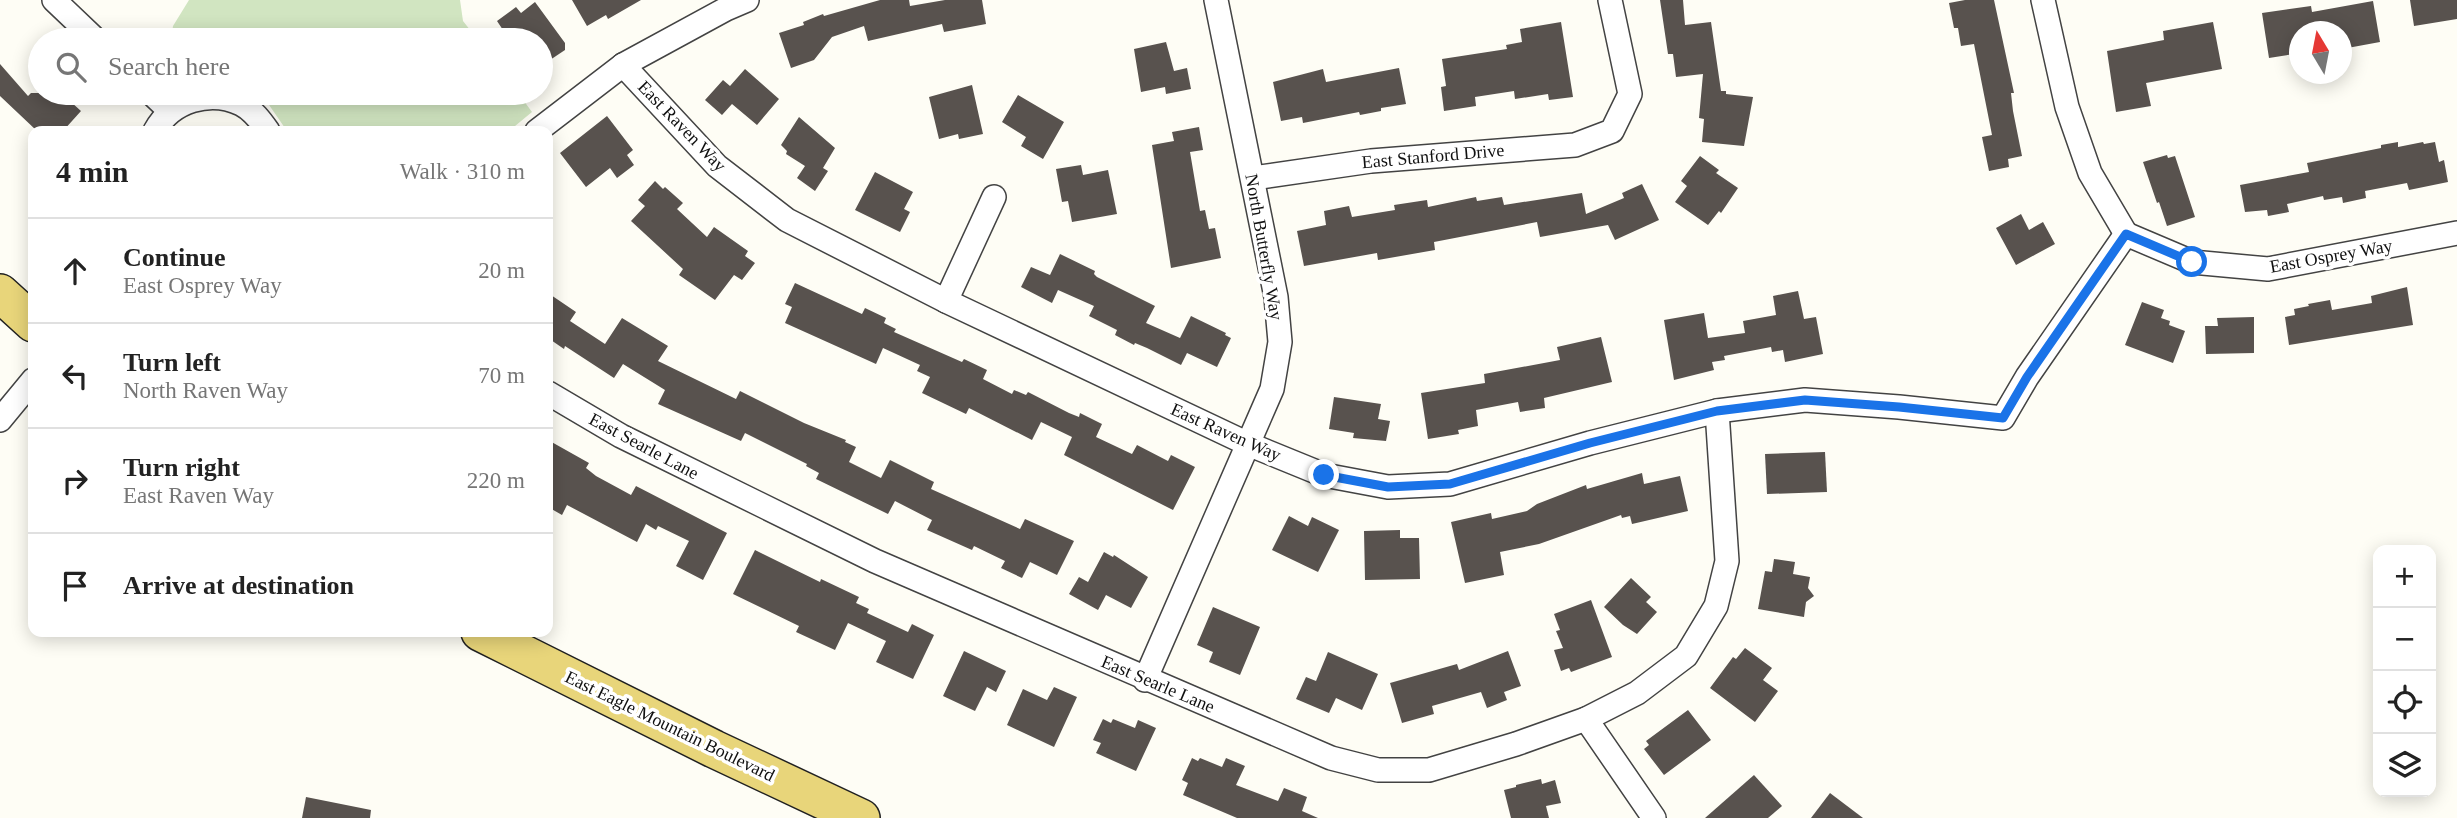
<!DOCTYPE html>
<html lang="en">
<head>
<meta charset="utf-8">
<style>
	body { margin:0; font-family:"Times New Roman",serif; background:#f6f6f6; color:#222 }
	.controls { position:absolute; right:21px; bottom:21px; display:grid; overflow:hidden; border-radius:14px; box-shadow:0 4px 18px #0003 }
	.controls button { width:63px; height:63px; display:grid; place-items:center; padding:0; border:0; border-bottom:2px solid #e0e0e0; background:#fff; color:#222; font:35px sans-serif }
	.compass { position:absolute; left:2289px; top:21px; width:63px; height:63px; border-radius:50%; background:#fff; box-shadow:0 4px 18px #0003; rotate:350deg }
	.stop { position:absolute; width:21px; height:21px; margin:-16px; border:5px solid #1a73e8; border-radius:50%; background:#fff }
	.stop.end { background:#1a73e8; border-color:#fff; box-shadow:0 2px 7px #0008 }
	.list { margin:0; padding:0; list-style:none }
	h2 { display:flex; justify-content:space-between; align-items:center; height:91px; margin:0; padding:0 28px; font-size:30px }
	h2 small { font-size:23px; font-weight:400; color:#767676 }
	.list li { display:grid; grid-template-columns:46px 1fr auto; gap:21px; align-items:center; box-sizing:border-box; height:105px; padding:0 28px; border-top:2px solid #e0e0e0 }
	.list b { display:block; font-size:26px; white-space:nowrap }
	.list p { margin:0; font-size:23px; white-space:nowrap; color:#767676 }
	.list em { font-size:23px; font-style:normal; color:#767676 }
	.icon { flex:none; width:38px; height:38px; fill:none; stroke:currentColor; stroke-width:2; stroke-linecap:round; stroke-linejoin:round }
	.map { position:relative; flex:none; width:2457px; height:818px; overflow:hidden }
	.search { position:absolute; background:#fff; box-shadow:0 4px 18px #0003; left:28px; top:28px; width:525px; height:77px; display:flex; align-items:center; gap:18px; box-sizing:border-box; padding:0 24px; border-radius:38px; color:#767676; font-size:26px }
	.panel { position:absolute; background:#fff; box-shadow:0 4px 18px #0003; left:28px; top:126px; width:525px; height:511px; border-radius:14px }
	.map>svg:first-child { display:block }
</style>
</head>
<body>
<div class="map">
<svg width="2457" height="818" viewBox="0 0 2457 818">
	<rect width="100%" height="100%" fill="#fefdf5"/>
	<g fill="#d1e5c1">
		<polygon points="189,0 460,0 463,21 478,40 171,40 173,26"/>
		<polygon points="252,93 518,93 532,112 509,131 287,131 267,102"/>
	</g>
	<g fill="#58524e">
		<polygon points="572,0 641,0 608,19 606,15 587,26"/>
		<polygon points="880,0 909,0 910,6 945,0 982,0 986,24 944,32 942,24 868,41 864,26 832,37 814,60 791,68 779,33 804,25 803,22 823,14 824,16"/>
		<polygon points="1660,0 1683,0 1685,25 1711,22 1721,91 1726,91 1726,94 1753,97 1744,146 1702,142 1704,119 1699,118 1703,74 1676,77 1673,54 1668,54"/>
		<polygon points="1965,0 1994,0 2014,93 2011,93 2013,111 2022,156 2008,159 2009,167 1989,171 1982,137 1992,135 1974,44 1961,46 1958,28 1954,28 1949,3"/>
		<polygon points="2410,0 2457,0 2457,19 2414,26"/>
		<polygon points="2373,1 2380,42 2342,49 2342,32 2300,32 2300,53 2269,58 2262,13 2311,6 2312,12"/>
		<polygon points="535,2 565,43 565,50 541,66 541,40 488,40 503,30 497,21 516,7 521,13"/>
		<polygon points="1561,22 1573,97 1549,100 1548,94 1515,99 1514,91 1475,97 1476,106 1444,111 1441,87 1446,86 1442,59 1507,49 1506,45 1522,42 1520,29"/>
		<polygon points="2213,22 2222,69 2146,83 2151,106 2116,112 2107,51 2164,40 2163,31"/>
		<polygon points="1166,42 1174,71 1187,68 1191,89 1166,94 1165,87 1141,92 1134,49"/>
		<polygon points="0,64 28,96 31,93 61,93 81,111 63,131 37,131 0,96"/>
		<polygon points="1399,68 1406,104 1381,108 1381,111 1360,115 1359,112 1303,123 1302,117 1281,121 1273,82 1323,69 1326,82"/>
		<polygon points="745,69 779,99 757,125 732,104 722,115 705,100 723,80 730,86"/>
		<polygon points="972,85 983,134 959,139 958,134 939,139 929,97"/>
		<polygon points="1018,95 1064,122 1043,159 1021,146 1026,137 1002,122"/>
		<polygon points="607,116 633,150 627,155 634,165 617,178 610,168 586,187 560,153"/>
		<polygon points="799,117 835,148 823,168 828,171 815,191 797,178 805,166 786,154 787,151 781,145"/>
		<polygon points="1199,127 1203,150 1190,152 1200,211 1205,210 1209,229 1215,228 1221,258 1171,268 1152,145 1174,141 1172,132"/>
		<polygon points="2398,142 2398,147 2423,142 2424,144 2435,142 2439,162 2444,160 2448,182 2409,190 2407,183 2365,191 2366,198 2343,203 2342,197 2324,200 2323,196 2287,204 2289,212 2268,216 2267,210 2245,212 2240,185 2309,172 2307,163 2381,148 2381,145"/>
		<polygon points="2167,155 2168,158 2175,156 2195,217 2167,226 2159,202 2157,203 2143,162"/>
		<polygon points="1700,156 1719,170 1716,173 1738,188 1721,213 1719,211 1708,225 1675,202 1687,186 1681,181"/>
		<polygon points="1081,165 1083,175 1108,170 1117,214 1072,222 1068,201 1062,202 1056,169"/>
		<polygon points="875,172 913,192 904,209 910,212 900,232 855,210"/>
		<polygon points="655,181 663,189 665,187 683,203 677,209 707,237 714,227 748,251 745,256 755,263 742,280 734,275 715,300 679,275 683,269 631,221 645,206 638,200"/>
		<polygon points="1642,184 1659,220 1615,240 1608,225 1540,237 1537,222 1434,242 1435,250 1378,260 1377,253 1304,266 1297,231 1326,225 1324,211 1349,206 1352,217 1395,210 1394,205 1427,200 1428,207 1476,197 1477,201 1502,197 1504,205 1582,193 1586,214 1624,198 1622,193"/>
		<polygon points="2021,214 2029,230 2043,222 2055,244 2016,265 1996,228"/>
		<polygon points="1060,254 1095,271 1094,274 1097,277 1155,306 1146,323 1180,338 1191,316 1226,333 1225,335 1231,338 1217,367 1187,353 1181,365 1147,348 1135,343 1134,345 1115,335 1117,330 1089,316 1094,306 1058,290 1052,303 1021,287 1031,267 1050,275"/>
		<polygon points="795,283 862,314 865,308 886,318 884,323 896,329 894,332 962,362 964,359 987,370 983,379 1012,394 1014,390 1026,395 1028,392 1069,413 1079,417 1080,413 1102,424 1096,437 1132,454 1137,445 1168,461 1171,455 1195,467 1173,510 1064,455 1072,437 1041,422 1032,440 969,408 966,414 922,393 930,377 917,371 920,365 883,348 876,364 785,323 792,307 785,304"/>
		<polygon points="2407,287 2413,325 2289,345 2285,317 2295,315 2294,309 2309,306 2308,304 2330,300 2332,310 2372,303 2371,296"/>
		<polygon points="1798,291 1804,319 1816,317 1823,354 1785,362 1783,350 1772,352 1771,347 1724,356 1725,360 1712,362 1714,370 1674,380 1664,320 1704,313 1708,338 1745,333 1743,321 1776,315 1773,296"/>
		<polygon points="548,293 576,312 570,321 605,344 622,318 668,346 658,361 736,399 740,391 804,423 846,440 845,442 856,447 849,462 881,478 890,460 934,482 931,489 1020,529 1025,519 1074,541 1057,575 1030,562 1022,578 1001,568 1005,561 974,546 972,550 927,530 932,520 895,501 888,514 816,479 819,473 806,466 807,464 745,433 741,441 658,404 665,390 623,364 614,378 565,346 564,349 548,338"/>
		<polygon points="2142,302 2164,310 2161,318 2170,321 2169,325 2185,331 2173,363 2125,345"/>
		<polygon points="2254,317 2254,353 2206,354 2205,326 2218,326 2217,318"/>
		<polygon points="1601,337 1612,382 1544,398 1545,408 1520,412 1518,402 1476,410 1478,426 1458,430 1459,434 1428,439 1421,393 1485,383 1484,374 1560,360 1557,347"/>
		<polygon points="1334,397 1381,404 1378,419 1390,421 1386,441 1353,438 1354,433 1329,429"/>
		<polygon points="548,440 589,463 586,468 596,476 631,495 636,486 727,533 703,580 676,566 689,541 658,526 656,530 646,524 637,542 567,505 562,515 548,507"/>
		<polygon points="1825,452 1827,492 1767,494 1765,454"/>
		<polygon points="1642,473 1644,484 1680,476 1688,511 1632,524 1630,516 1622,518 1621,515 1539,544 1500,552 1504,575 1465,583 1451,522 1491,513 1492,519 1527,511 1537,504 1586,485 1587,489"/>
		<polygon points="1289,516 1308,526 1312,517 1339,530 1318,572 1272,550"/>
		<polygon points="1400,530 1400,538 1419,538 1420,579 1365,580 1364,531"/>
		<polygon points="755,550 820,582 821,579 859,597 856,603 869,609 867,613 908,632 912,624 934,635 913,679 876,662 886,641 848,623 835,650 796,632 799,626 733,594"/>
		<polygon points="1104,552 1113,557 1114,555 1148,577 1131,608 1106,595 1098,610 1069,594 1079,577 1088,582"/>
		<polygon points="1774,559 1795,562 1793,574 1810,577 1808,588 1814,596 1806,602 1804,617 1758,609 1765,571 1772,572"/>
		<polygon points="1631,578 1651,597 1646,602 1657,612 1637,634 1623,625 1604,607"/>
		<polygon points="1591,600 1612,657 1571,672 1569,668 1561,671 1554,650 1563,648 1556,631 1560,630 1554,614"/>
		<polygon points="1213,607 1260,627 1240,675 1209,662 1213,652 1197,645"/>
		<polygon points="1745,648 1772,668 1763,680 1778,691 1755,722 1710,688 1733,657 1736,659"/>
		<polygon points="964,651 1006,671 996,692 987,687 975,711 943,696"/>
		<polygon points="1508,651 1521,686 1504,692 1507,700 1487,708 1481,692 1432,706 1434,714 1402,723 1390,683 1457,664 1459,670"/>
		<polygon points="1328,652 1378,674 1362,710 1336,698 1329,713 1296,699 1306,677 1316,681"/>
		<polygon points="1054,687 1077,697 1054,747 1007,725 1023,689 1047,700"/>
		<polygon points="1688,710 1711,740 1664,775 1644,749 1649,745 1646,741"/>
		<polygon points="1103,719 1111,723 1113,719 1135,728 1138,720 1156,728 1136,771 1096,753 1101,743 1093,740"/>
		<polygon points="1192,758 1198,761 1200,758 1222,767 1226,758 1245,766 1236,785 1278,801 1284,788 1307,797 1302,811 1318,818 1237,818 1183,795 1188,783 1182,780"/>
		<polygon points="1754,775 1782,806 1768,818 1705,818"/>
		<polygon points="1541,779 1542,784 1555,780 1561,803 1546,806 1549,818 1511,818 1504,790 1516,787 1516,785"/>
		<polygon points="1830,793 1863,818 1811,818"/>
		<polygon points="306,797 371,810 370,818 302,818"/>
	</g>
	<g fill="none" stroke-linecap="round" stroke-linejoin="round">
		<defs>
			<g id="street">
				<polyline points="54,0 96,40"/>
				<polyline points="2043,0 2067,107 2090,173 2126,234"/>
				<polyline points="623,65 717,166 787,220 946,301 1248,444 1324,475 1388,487 1450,484 1590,443 1717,411 1805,400 1899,407 2003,418 2027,377 2126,234"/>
				<polyline points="151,93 170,111"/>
				<path d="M155,131C171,101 210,89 241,104C253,110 261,121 268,131"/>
				<polyline points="537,131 623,65 726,9 747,0"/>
				<polyline points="1253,178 1371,161 1575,145 1612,131 1630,94 1610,0"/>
				<polyline points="2126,234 2192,262 2268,269 2457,233"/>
				<polyline points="946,301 994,197"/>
				<polyline points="548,393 621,436 875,561 1331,758 1378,770 1429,770 1516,744 1586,719 1637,693 1686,656 1716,606 1727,561 1717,411"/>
				<polyline points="0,420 33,380"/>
				<polyline points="1145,680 1272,389 1280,342 1276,297 1216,0"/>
				<polyline points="1586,719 1654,818"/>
			</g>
			<g id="primary">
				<polyline points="0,293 33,323"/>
				<polyline points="480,632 714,749 861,818"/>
			</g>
		</defs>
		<use href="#street" stroke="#434343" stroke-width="26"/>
		<use href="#primary" stroke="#212121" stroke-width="40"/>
		<use href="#street" stroke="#fff" stroke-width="23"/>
		<use href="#primary" stroke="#e8d57a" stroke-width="37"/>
	</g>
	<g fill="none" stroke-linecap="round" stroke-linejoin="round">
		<polyline stroke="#1a73e8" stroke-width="9" points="1324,475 1388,487 1450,484 1590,443 1717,411 1805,400 1899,407 2003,418 2027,377 2126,234 2192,262"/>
	</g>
	<g text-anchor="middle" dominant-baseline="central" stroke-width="7" stroke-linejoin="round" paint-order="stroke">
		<g font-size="18" fill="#101010" stroke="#fff">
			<text transform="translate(682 126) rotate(46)">East Raven Way</text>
			<text transform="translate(1433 156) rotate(-5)">East Stanford Drive</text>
			<text transform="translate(1264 247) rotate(80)">North Butterfly Way</text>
			<text transform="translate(2331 256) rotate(-10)">East Osprey Way</text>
			<text transform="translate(1226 432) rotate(24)">East Raven Way</text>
			<text transform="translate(644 446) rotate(28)">East Searle Lane</text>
			<text transform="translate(1158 684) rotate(23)">East Searle Lane</text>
			<text transform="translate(670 726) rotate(26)">East Eagle Mountain Boulevard</text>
		</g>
	</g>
</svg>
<div class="controls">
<button>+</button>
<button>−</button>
<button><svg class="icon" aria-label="locate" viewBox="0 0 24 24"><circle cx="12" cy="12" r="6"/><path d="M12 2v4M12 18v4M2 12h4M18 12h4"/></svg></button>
<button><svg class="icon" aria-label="layers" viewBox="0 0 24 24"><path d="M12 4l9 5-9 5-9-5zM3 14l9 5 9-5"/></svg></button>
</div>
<svg class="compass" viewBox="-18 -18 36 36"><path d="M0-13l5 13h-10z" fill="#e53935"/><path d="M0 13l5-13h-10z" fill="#767676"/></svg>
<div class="stop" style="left:2192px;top:262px"></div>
<div class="stop end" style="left:1324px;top:475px"></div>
<div class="search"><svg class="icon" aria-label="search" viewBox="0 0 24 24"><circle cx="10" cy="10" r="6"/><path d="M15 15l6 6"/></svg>Search here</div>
<section class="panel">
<h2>4 min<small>Walk · 310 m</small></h2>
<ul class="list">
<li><svg class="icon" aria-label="ahead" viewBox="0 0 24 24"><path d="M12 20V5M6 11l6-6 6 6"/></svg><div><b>Continue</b><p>East Osprey Way</p></div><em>20 m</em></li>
<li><svg class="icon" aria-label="left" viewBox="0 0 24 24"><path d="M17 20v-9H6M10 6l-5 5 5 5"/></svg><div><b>Turn left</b><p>North Raven Way</p></div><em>70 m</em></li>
<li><svg class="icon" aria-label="right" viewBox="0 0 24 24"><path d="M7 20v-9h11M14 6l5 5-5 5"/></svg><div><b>Turn right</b><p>East Raven Way</p></div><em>220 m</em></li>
<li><svg class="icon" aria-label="arrive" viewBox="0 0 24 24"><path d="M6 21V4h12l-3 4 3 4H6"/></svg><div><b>Arrive at destination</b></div></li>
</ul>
</section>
</div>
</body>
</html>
